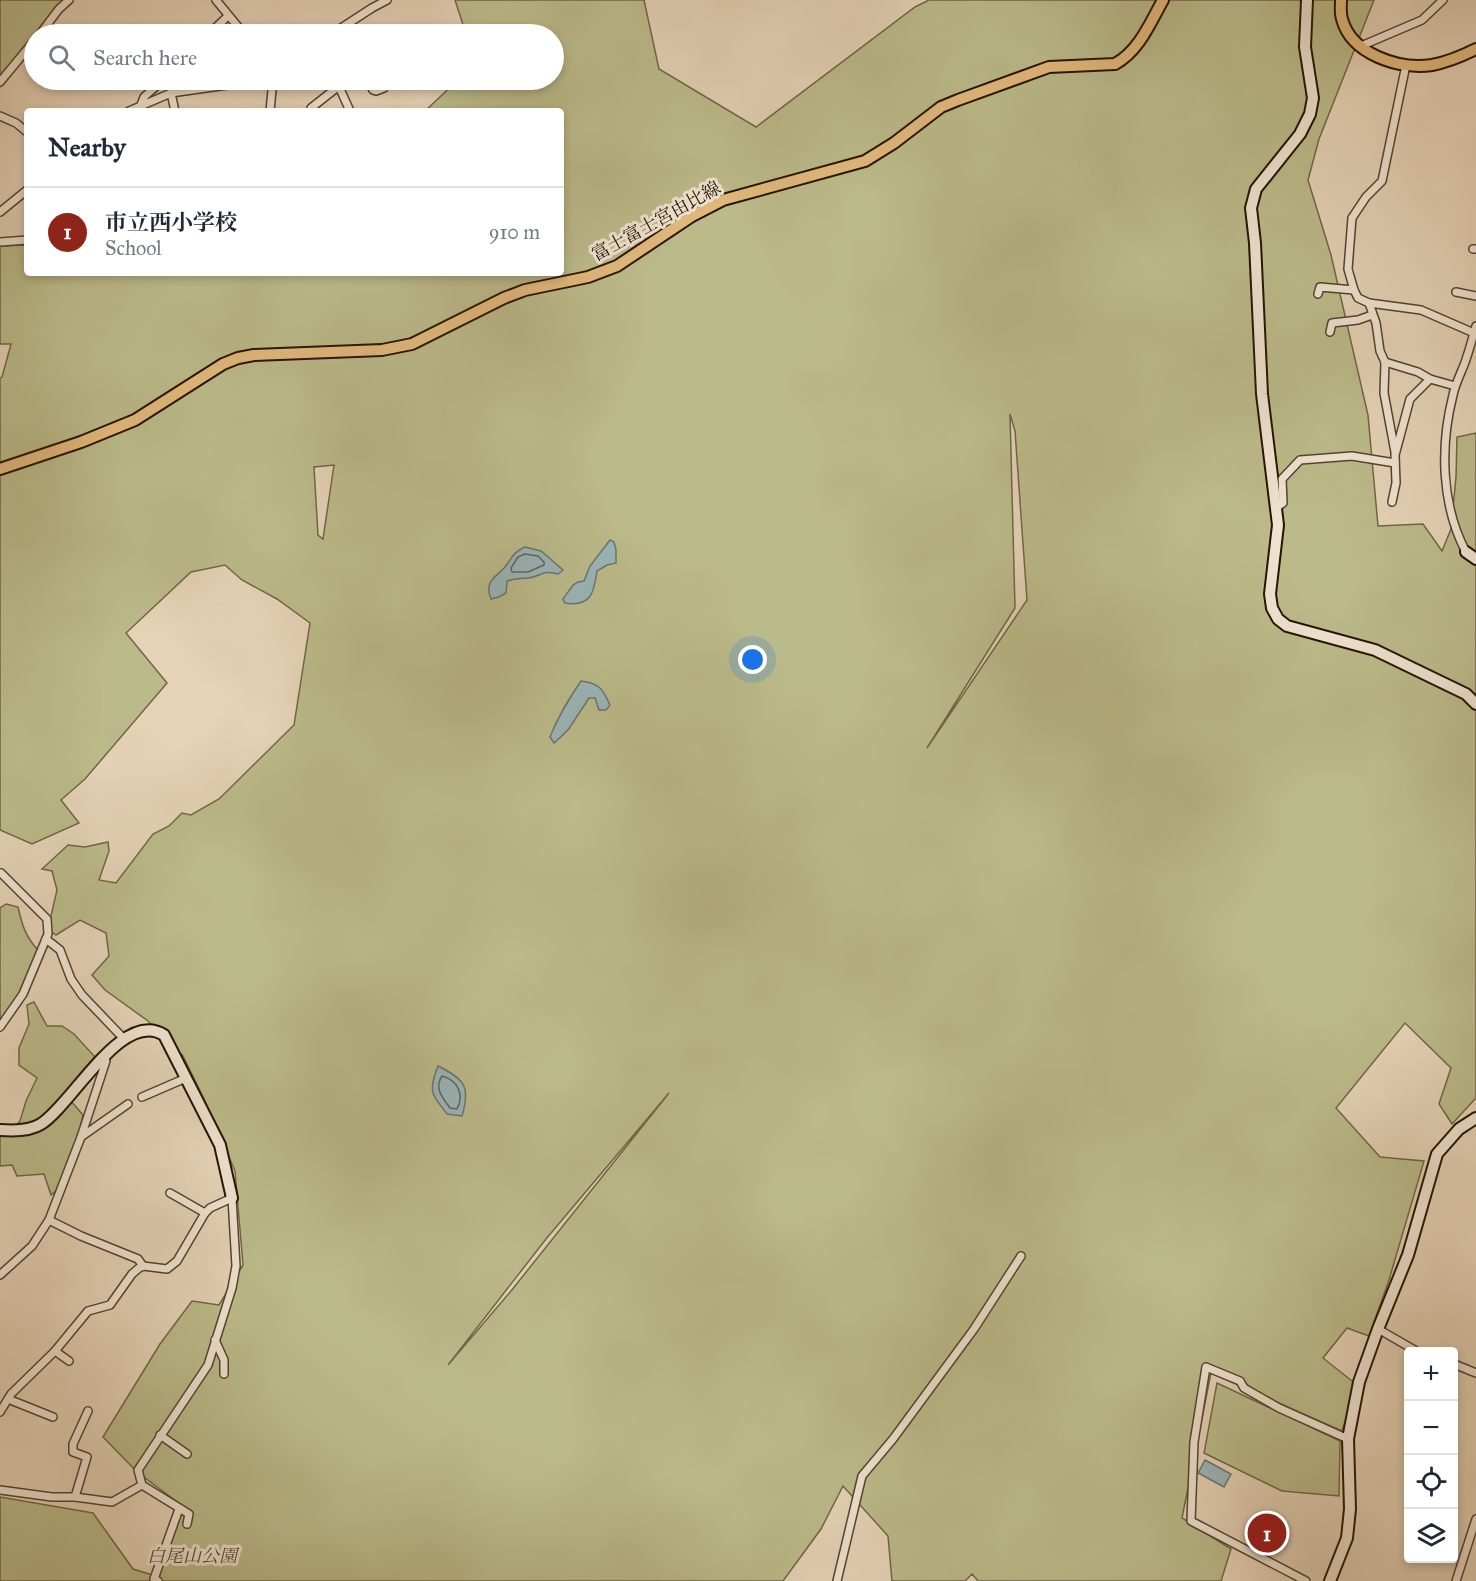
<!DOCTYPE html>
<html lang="en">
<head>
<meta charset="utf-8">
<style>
	body { margin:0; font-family:"IM FELL Great Primer","Noto Serif JP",serif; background:#f6f6f7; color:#1f2937 }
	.controls { position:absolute; right:18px; bottom:18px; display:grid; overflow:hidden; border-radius:6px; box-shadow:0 3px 9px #0003 }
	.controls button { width:54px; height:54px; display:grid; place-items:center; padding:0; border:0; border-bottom:2px solid #e0e1e3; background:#fff; color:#1f2937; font:30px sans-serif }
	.you { position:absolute; left:753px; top:660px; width:21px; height:21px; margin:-15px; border:4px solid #fff; border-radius:50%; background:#1a73e8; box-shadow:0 0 0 9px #1a73e833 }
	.badge { display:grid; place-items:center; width:39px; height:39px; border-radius:50%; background:#8f2418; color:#fff; font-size:20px; font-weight:700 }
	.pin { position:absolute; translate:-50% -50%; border:3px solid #fff; box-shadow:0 2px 6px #0006 }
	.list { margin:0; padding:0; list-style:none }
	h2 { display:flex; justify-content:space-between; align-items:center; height:78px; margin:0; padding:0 24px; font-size:26px }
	h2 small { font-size:20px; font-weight:400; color:#747a83 }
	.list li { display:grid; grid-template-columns:39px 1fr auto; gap:18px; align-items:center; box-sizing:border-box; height:90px; padding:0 24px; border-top:2px solid #e0e1e3 }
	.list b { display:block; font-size:22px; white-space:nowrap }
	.list p { margin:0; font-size:20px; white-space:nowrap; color:#747a83 }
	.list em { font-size:20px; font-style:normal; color:#747a83 }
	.icon { flex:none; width:33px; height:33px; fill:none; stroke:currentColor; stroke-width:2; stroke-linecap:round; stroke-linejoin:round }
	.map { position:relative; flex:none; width:1476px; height:1581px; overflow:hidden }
	.search { position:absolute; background:#fff; box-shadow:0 3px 9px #0003; left:24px; top:24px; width:540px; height:66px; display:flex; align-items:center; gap:15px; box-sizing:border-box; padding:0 21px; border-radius:33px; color:#747a83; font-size:22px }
	.panel { position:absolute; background:#fff; box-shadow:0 3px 9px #0003; left:24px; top:108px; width:540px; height:168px; border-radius:6px }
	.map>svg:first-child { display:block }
</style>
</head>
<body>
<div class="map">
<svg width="1476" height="1581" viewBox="0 0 1476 1581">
	<rect width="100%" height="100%" fill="#e5d2b7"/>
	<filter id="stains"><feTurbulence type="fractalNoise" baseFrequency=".00333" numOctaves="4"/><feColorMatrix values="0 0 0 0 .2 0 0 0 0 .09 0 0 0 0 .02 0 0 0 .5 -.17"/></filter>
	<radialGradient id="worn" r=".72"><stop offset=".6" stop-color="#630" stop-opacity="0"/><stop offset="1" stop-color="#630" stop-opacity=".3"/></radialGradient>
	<g fill="#bbba8a" stroke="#716646" stroke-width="1.5" fill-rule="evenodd">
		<polygon points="0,0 64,0 39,34 34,34 34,41 0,87"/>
		<path d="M455,0H644L659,69L756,127L915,7L929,0H1374L1319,139L1308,180L1331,255L1368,415L1378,526L1423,524L1442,551L1451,529L1456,477L1457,437L1476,433V1098L1452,1124L1439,1104L1451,1068L1405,1023L1336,1108L1380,1157L1424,1161L1389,1280L1369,1336L1347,1328L1323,1358L1357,1385L1342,1431L1211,1373L1182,1518L1231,1549L1221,1581H978L972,1574L965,1581H892L888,1536L843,1486L821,1529L783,1581H0V1497L93,1513L133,1569L156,1576L184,1507L137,1472L103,1437L160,1344L192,1301L219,1305L243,1265L235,1171L204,1099L183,1056L148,1021L105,990L92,975L109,956L106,933L80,920L56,935L48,929L57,890L52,871L42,869L68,845L85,847L108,842L109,851L99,880L116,883L153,834L169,826L182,813L191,815L219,799L294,725L310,623L277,599L242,580L225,565L191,572L126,633L167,683L85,779L61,800L79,823L32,844L0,830V378L2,377L11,344H0V246L27,245V273H561V111H425L458,80H554V34H466ZM1010,414L1015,431L1027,600L927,748L1015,608ZM334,465L323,539L318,535L314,467ZM669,1093L511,1291L448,1365L546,1239Z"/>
		<path d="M6,904L18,907C22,925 26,938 39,951L18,997L0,1022V908Z"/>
		<polygon points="34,1002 47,1026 62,1026 74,1034 95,1057 70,1100 83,1115 78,1137 58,1189 51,1195 44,1174 17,1176 12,1165 0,1166 0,1134 8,1135 20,1121 26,1101 37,1078 19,1065 19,1048 29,1024 27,1005"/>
		<polygon points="1217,1383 1340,1441 1339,1496 1282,1491 1204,1453"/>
	</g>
	<g fill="#9ab5b9" stroke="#6c746f" stroke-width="1.5">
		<path d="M610,540L614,542L616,550V563L607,565L597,571C594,593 591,607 565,603L563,599L573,585L578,582L584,581L590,566Z"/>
		<path d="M525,547L541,551L563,570L558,574C543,569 540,577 528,578C519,579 516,578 507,581L506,593L499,597L491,599C484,581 495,578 505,567C512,558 513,552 525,547Z"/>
		<path d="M581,681C599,683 603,689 610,705L606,710H599L595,698H589L568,730L554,743L550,737C558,716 569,699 581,681Z"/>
		<path d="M438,1066C464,1079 471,1086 462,1116L447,1114C431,1093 428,1092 438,1066Z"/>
		<polygon points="1205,1460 1231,1474 1224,1487 1198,1473"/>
	</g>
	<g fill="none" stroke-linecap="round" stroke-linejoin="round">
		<g stroke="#60645d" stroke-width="1.5">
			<polygon points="525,554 538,556 544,562 544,565 528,572 512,572 511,568 518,557"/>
			<path d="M442,1076C457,1080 465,1094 457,1109L450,1108C442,1097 434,1088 442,1076Z"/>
		</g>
		<defs>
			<g id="street">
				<polyline points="216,0 244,34"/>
				<polyline points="40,34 59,9 69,0"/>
				<polyline points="209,34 228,16"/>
				<polyline points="332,34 372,8 387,0"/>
				<polyline points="1361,46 1422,20 1443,0"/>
				<polyline points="1406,65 1382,181 1366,197 1352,218 1348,269 1354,290 1358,298 1369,303 1421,310 1474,333"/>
				<polyline points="336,80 350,111"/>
				<polyline points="367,80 373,90 376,91 384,88"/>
				<polyline points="0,82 34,41"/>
				<polyline points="171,93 175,111"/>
				<polyline points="141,105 144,97 163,80"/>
				<polyline points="129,111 171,93 262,80"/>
				<polyline points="270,111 273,80"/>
				<polyline points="311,111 311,108 339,86"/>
				<polyline points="0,116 16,123 27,132"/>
				<polyline points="0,212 27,190"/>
				<polyline points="0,242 27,240"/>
				<polyline points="1473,249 1476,249"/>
				<polyline points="1456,292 1476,296"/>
				<polyline points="1318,294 1320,287 1354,290"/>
				<polyline points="1369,303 1376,323 1380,351 1385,362 1384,393 1395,452"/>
				<polyline points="1330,332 1332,323 1358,320 1372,315"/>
				<polyline points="1385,362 1418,372 1430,379"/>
				<polyline points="1392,502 1396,483 1395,455 1410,399 1430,379 1455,386"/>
				<polyline points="1276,508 1283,503 1282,479 1300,460 1352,456 1395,463"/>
				<path d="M1466,552C1441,505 1440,446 1453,395C1455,385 1460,375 1464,365C1469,352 1472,339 1476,326"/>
				<polyline points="46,939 60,950 71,979 82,995 124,1039"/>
				<polyline points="0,1027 23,994 48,934 47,919 1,873"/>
				<polyline points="104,1056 106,1061 81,1137 128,1104"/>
				<polyline points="142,1097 186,1078"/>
				<polyline points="170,1193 205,1213"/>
				<polyline points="49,1220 81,1236 138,1259 143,1266"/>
				<polyline points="0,1275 32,1246 49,1220 81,1137"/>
				<polyline points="1378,1329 1418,1352"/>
				<polyline points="215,1340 224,1360 224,1374"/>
				<polyline points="55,1351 69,1361"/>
				<polyline points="1454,1364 1476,1373"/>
				<polyline points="8,1399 53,1417"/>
				<polyline points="0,1412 11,1394 55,1351 88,1311 110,1305 132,1274 139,1268 143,1266 167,1269 177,1261 205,1213 210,1208 232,1198 236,1266 232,1288 208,1365 138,1470 142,1485 189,1514 187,1524"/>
				<polyline points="160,1435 187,1454"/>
				<polyline points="0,1490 52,1497 75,1497 112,1502 142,1485"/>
				<polyline points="75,1497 87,1457 73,1452 73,1444 88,1411"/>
				<polyline points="158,1581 154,1579 179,1509"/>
				<polyline points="837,1581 862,1476 893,1439 974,1329 1021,1256"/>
				<polyline points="1306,1581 1191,1521 1194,1442 1206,1367 1240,1381 1244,1388 1279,1408 1348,1439"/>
				<polyline points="1456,1581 1476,1519"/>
			</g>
			<g id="secondary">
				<polyline points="1307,0 1305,47 1313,98 1310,114 1300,134 1256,189 1251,208 1255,243 1262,394 1278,525 1270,594 1272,608 1278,619 1287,626 1375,650 1466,694 1476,704"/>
				<polyline points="1466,552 1476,559"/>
				<path d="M0,1130C12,1131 30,1131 41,1124C72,1105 122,1008 164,1035L220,1145L232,1198"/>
				<polyline points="1330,1581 1347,1538 1350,1509 1348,1439 1359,1382 1378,1329 1408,1255 1437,1154 1459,1129 1476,1118"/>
			</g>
			<g id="primary">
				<path d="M1341,0C1341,6 1340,13 1342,19C1351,54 1399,70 1432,65C1448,62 1462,56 1476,49"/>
				<path d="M0,469L81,442L135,420L223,364L238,358L254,355L382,350L412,344L504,298L525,290L588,277L617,266L692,216L723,200L865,161L894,143L941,107L958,100L1049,67L1115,64C1139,51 1150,23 1163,0"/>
			</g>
		</defs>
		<use href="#street" stroke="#56432e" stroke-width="10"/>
		<use href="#secondary" stroke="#271301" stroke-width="14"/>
		<use href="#primary" stroke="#271301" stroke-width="14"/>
		<use href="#street" stroke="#eee2d0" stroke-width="7"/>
		<use href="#secondary" stroke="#eee2d0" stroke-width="10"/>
		<use href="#primary" stroke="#e2b97c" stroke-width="10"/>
	</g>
	<g text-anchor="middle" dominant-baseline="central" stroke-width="6" stroke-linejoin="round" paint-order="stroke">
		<g font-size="18" fill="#271301" stroke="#eee2d0">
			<text transform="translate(656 221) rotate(-29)">富士富士宮由比線</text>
		</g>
		<g font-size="18" font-style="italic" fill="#53452a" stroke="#eee2d0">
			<text x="192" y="1556">白尾山公園</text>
		</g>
	</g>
	<rect width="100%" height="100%" filter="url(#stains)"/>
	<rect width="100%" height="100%" fill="url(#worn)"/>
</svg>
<div class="controls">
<button>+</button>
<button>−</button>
<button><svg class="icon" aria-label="locate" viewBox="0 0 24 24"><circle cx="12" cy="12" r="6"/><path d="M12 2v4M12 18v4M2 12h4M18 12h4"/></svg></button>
<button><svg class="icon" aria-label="layers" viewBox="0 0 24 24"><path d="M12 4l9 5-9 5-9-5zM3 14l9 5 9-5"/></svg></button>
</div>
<div class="you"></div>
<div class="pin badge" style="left:1267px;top:1533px">1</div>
<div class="search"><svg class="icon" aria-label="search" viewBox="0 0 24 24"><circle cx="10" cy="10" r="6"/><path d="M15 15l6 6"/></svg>Search here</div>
<section class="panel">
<h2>Nearby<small></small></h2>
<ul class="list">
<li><span class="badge">1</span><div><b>市立西小学校</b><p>School</p></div><em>910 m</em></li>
</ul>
</section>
</div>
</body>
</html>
